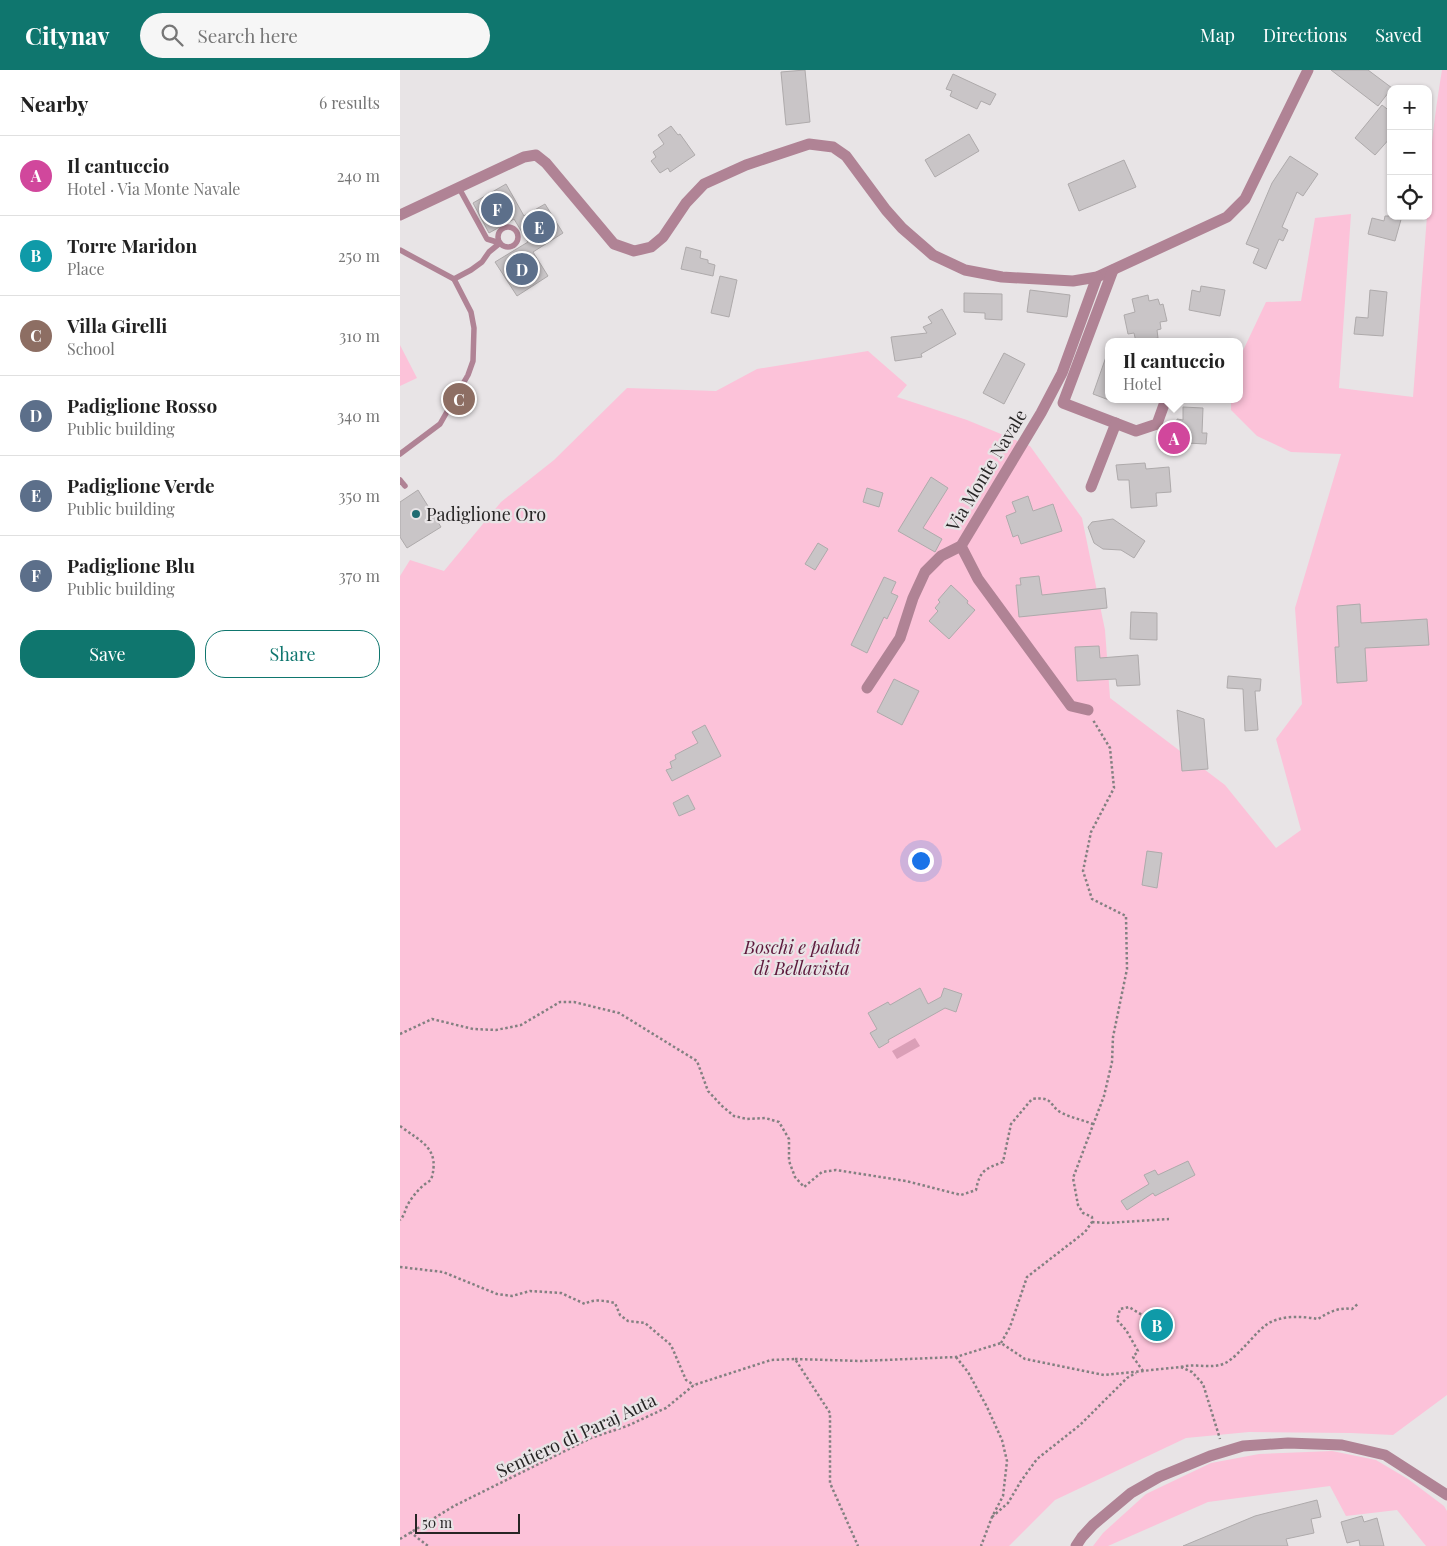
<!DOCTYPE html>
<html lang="en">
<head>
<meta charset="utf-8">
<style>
	body { margin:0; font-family:"Playfair Display",serif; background:#f6f6f6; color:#222 }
	.controls { position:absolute; right:15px; top:15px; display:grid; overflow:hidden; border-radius:10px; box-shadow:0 1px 4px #0004 }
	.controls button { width:45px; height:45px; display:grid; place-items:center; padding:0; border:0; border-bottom:1px solid #e0e0e0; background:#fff; color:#222; font:25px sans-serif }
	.scale { position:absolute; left:15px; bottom:12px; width:105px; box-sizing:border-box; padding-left:5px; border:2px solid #272525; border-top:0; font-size:14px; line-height:18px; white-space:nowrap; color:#272525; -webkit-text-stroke:4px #e8e4e6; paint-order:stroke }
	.you { position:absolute; left:520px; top:790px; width:18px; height:18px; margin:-12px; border:4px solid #fff; border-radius:50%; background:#1a73e8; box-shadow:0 0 0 8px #1a73e833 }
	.badge { display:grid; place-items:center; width:32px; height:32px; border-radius:50%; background:#0f766e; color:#fff; font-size:16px; font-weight:700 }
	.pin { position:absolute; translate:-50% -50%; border:2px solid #fff; box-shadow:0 1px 5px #0006 }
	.popup { position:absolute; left:705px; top:268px; width:138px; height:65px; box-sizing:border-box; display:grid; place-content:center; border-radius:10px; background:#fff; filter:drop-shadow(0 1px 4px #0005); font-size:16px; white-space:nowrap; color:#767676 }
	.popup b { font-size:19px; color:#222 }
	.popup::after { content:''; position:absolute; left:50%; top:100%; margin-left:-10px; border:10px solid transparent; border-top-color:#fff }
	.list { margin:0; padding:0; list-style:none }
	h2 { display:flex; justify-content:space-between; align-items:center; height:65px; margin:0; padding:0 20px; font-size:21px }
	h2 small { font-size:16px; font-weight:400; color:#767676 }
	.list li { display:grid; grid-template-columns:32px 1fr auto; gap:15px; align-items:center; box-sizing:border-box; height:80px; padding:0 20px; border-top:1px solid #e0e0e0 }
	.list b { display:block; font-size:19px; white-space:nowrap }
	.list p { margin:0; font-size:16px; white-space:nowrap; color:#767676 }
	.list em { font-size:16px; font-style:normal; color:#767676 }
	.actions { display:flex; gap:10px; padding:15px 20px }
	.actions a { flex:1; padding:11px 0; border:1px solid #0f766e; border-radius:20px; text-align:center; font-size:18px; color:#0f766e }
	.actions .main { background:#0f766e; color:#fff }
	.icon { flex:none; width:28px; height:28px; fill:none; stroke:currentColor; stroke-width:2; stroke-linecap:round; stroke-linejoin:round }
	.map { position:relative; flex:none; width:1047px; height:1476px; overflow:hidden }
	header { display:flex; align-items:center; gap:30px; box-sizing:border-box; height:70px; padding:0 25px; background:#0f766e; color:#fff }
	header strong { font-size:24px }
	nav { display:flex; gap:28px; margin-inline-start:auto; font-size:18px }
	.search { width:350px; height:45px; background:#f6f6f6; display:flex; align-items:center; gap:12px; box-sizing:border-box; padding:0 18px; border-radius:28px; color:#767676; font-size:19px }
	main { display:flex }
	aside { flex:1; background:#fff }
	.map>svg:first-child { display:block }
</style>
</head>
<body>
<header>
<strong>Citynav</strong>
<div class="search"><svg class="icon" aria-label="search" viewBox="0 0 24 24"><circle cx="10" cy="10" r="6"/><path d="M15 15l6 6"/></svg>Search here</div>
<nav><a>Map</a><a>Directions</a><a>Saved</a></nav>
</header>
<main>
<aside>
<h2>Nearby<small>6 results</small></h2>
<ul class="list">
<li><span class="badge" style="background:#d1479c">A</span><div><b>Il cantuccio</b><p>Hotel · Via Monte Navale</p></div><em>240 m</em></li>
<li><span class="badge" style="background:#0f9aa8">B</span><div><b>Torre Maridon</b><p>Place</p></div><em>250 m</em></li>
<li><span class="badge" style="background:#8d6e63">C</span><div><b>Villa Girelli</b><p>School</p></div><em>310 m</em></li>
<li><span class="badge" style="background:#5c6f8a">D</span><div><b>Padiglione Rosso</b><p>Public building</p></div><em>340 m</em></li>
<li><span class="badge" style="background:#5c6f8a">E</span><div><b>Padiglione Verde</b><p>Public building</p></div><em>350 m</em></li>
<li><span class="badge" style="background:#5c6f8a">F</span><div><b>Padiglione Blu</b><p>Public building</p></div><em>370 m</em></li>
</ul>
<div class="actions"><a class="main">Save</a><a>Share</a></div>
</aside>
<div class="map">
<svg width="1047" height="1476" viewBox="0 0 1047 1476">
	<rect width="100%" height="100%" fill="#e8e4e6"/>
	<g fill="#fcc2d9">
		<path d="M1042,0H1047V1325L993,1365L951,1363L849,1362L786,1368L655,1430L609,1476H0V506L10,490L44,501L101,432L154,390L227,318L316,321L357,299L468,281L507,315L497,327L567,350L630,376L682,448L705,560L710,628L825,715L876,778L901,760L876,669L902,634L895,538L941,384L891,382L857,366L831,340V329H839V289L866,232L901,231L915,148L951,144L939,318L1013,327L1027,146H1028C1028,97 1034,48 1042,0Z"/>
		<polygon points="0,275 17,308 0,316"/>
		<polygon points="932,1381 976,1390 1008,1409 1044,1436 1047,1441 1047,1476 1026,1476 997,1440 946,1446 930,1416 808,1432 708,1476 693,1476 703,1463 746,1424 811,1393 859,1384"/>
	</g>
	<polygon fill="#da9fb7" points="515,968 520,976 497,989 492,981"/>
	<g fill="#c9c5c7" stroke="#aeaaab">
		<polygon points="405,0 410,52 386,55 381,2"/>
		<polygon points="931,0 968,0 992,18 978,36"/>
		<polygon points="553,4 596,24 590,35 581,31 577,39 550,26 552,21 546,19"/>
		<polygon points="982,35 991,42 991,67 975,85 955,68"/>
		<polygon points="271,56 278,65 280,64 295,85 270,102 268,98 260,103 251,91 256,87 253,82 264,74 258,65"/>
		<polygon points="569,64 579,81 535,107 525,90"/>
		<polygon points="890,86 918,104 903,126 897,122 882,157 888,160 883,171 879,169 866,199 853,193 859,179 846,174 872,113"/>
		<polygon points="724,90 736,117 679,141 668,114"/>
		<polygon points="106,114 124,146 145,134 163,163 133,182 148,206 117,226 95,192 128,172 114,149 89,163 73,133"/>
		<polygon points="985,146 1002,146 995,171 968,164 972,148 984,151"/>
		<polygon points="286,177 301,181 300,188 308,190 308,193 315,195 313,206 281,199"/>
		<polygon points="320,206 337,210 329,247 311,243"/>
		<polygon points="801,216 825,220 820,246 789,240 792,220 800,222"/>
		<polygon points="630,220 670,225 667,247 627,242"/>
		<polygon points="970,220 987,222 983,266 954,264 956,247 968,248"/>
		<polygon points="564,223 602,224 602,250 585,249 585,243 564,242"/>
		<polygon points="748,225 749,231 758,229 760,235 763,234 767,251 760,252 761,259 757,260 758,268 736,272 734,263 728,264 724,245 735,242 732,229"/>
		<polygon points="542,239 556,264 521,284 522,287 495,291 491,267 527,263 523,257 532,253 528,247"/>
		<polygon points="604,283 625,294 604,334 583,323"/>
		<polygon points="707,284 709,284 709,330 693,324"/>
		<polygon points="783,337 803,338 802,363 807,363 806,374 787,373 787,370 772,370 773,357 777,357 777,349 783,350"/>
		<polygon points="745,393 746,399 769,397 771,422 756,423 757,436 731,438 729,410 718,410 716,395"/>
		<polygon points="531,407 548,418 523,458 542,469 535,482 498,461"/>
		<polygon points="467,418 483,423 479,437 463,432"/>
		<polygon points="18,420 41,457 7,478 0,467 0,432"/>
		<polygon points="628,426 633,441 653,434 662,461 621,474 618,465 613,467 606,446 616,442 612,432"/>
		<polygon points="713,449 745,471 734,488 721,480 703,479 694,473 688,457 692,452"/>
		<polygon points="418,473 428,479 415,500 405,494"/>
		<polygon points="639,506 642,525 705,518 707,538 619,547 616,515 621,515 620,508"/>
		<polygon points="484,507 496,512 491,523 498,526 487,549 484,547 467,583 451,575"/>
		<polygon points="551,515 568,531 567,533 575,540 549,569 529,551 538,541 535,538 540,532 538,530"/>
		<polygon points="960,534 961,553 1027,549 1029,575 965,578 967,611 937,613 935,577 939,577 937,536"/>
		<polygon points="731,542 757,543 757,570 730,569"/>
		<polygon points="699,576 700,588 738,585 740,615 717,616 716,609 677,611 675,577"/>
		<polygon points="828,606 861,609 860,621 855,621 858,660 845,661 843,619 827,618"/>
		<polygon points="494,609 519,621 502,655 477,642"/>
		<polygon points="777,640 804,649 808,699 782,701"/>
		<polygon points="305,655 321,686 272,711 266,700 272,698 270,692 276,689 275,685 298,673 292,662"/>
		<polygon points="288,725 295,739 279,746 273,733"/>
		<polygon points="747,781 762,783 757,818 742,815"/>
		<polygon points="520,918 528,934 541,927 544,918 562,924 556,942 545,938 488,970 489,972 479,978 470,963 477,959 468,943 488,932 490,935"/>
		<polygon points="788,1091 795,1105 755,1126 753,1123 727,1140 721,1131 749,1114 744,1105 755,1100 758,1105"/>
		<polygon points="756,1242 769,1249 758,1269 745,1262"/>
		<polygon points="917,1430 921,1447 911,1449 914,1463 886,1469 888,1476 783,1476 855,1446"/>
		<polygon points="962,1446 964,1452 977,1448 984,1476 960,1476 959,1470 947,1473 941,1452"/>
	</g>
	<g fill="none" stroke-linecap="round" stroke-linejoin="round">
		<g stroke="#838081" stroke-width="2.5" stroke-dasharray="2.5 2.5" stroke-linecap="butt">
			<path d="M0,964L32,949L73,959L96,960L121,955L160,932H174L219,943L297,991L308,1021L322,1036L334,1046L347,1049L365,1048L379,1052L389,1069V1091L395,1107L404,1117L422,1102L436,1100L506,1111L561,1125L576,1120C580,1100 585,1099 603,1092L611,1054L632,1029C655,1026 648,1036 662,1043C672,1048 683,1050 693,1054"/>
			<path d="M0,1056C21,1072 41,1078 31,1110C21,1116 13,1125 7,1136C5,1141 4,1146 0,1150"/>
			<polyline points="692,1152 707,1153 769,1149"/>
			<path d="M0,1197L43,1202L97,1224L112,1226L130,1221L161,1223L185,1234C194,1228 205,1231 215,1233L220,1245L228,1251L245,1253L271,1275L286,1310L294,1315"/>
			<polyline points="601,1273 610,1257 627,1207 685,1162 692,1152 692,1147 683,1143 678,1135 673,1108 704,1026 712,992 713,967 727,899 726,846 692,829 683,801 691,762 714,718 710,678 693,650"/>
			<polyline points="556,1287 568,1302 587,1337 602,1370 607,1391 603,1426 592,1447 581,1476"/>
			<polyline points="395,1289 461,1291 556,1287 601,1273 625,1289 704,1305 781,1297 792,1302 803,1314 820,1369"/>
			<path d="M781,1297C795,1293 810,1299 823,1294C831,1291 838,1283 844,1277C851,1270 858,1261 866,1255C879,1245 902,1246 918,1249C929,1242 939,1237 952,1239L959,1233"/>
			<polyline points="743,1301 733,1287 738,1281 726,1260 717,1250 720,1239 729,1237 747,1248"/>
			<polyline points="592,1447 608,1433 621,1411 637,1389 680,1355 727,1308 736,1303"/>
			<polyline points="10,1462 28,1476"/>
			<polyline points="0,1469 54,1436 191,1368 227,1356 266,1338 294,1315 371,1290 395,1289 430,1343 430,1413 458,1476"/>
		</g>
		<g stroke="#b08395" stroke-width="5.5">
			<circle cx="108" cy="167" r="10"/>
			<polyline points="0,180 54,209"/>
			<polyline points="0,384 40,354 68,305 73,291 74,258 71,242 54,209 71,200 82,192 89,182 100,173 87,169 59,118"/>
			<polyline points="0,410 5,416"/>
		</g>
		<g stroke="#b08395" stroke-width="11">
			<polyline points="0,145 124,87 136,85 146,93 214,174 234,181 251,177 263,167 286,133 304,114 346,95 409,74 433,77 446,86 486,140 502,158 533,185 565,200 602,207 673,211 697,207 827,147 845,129 908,0"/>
			<polyline points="713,200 663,333 736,361 757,354 766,329"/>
			<polyline points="691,417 716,353"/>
			<polyline points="561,476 578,509 671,636 688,640"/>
			<polyline points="467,618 500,568 513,528 525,502 541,486 561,476 641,343 662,303 697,207"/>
			<polyline points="676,1476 682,1467 693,1455 731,1423 759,1407 810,1386 843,1376 888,1373 942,1375 985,1385 1047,1425"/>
		</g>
	</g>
	<circle fill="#206c72" stroke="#e8e4e6" stroke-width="2" cx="16" cy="444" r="5"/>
	<g text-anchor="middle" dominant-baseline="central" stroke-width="4.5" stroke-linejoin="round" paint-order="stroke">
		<g font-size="18" fill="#272525" stroke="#e8e4e6">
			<text transform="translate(586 400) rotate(-59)">Via Monte Navale</text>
			<text transform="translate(176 1365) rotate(-25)">Sentiero di Paraj Auta</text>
		</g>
		<g font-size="18" fill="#272525" stroke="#e8e4e6" text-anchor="start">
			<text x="26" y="444">Padiglione Oro</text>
		</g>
		<g font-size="18" font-style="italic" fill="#5d193c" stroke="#e8e4e6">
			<text x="402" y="877">Boschi e paludi<tspan x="402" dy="21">di Bellavista</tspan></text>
		</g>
	</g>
</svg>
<div class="controls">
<button>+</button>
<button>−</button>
<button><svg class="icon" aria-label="locate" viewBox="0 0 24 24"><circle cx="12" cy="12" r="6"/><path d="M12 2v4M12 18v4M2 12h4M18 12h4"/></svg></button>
</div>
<div class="scale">50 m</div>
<div class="you"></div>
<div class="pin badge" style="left:774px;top:368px;background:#d1479c">A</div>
<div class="popup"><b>Il cantuccio</b>Hotel</div>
<div class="pin badge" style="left:757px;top:1255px;background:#0f9aa8">B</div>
<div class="pin badge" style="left:59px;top:329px;background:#8d6e63">C</div>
<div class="pin badge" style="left:122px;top:199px;background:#5c6f8a">D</div>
<div class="pin badge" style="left:139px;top:157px;background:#5c6f8a">E</div>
<div class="pin badge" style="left:97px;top:139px;background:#5c6f8a">F</div>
</div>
</main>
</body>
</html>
